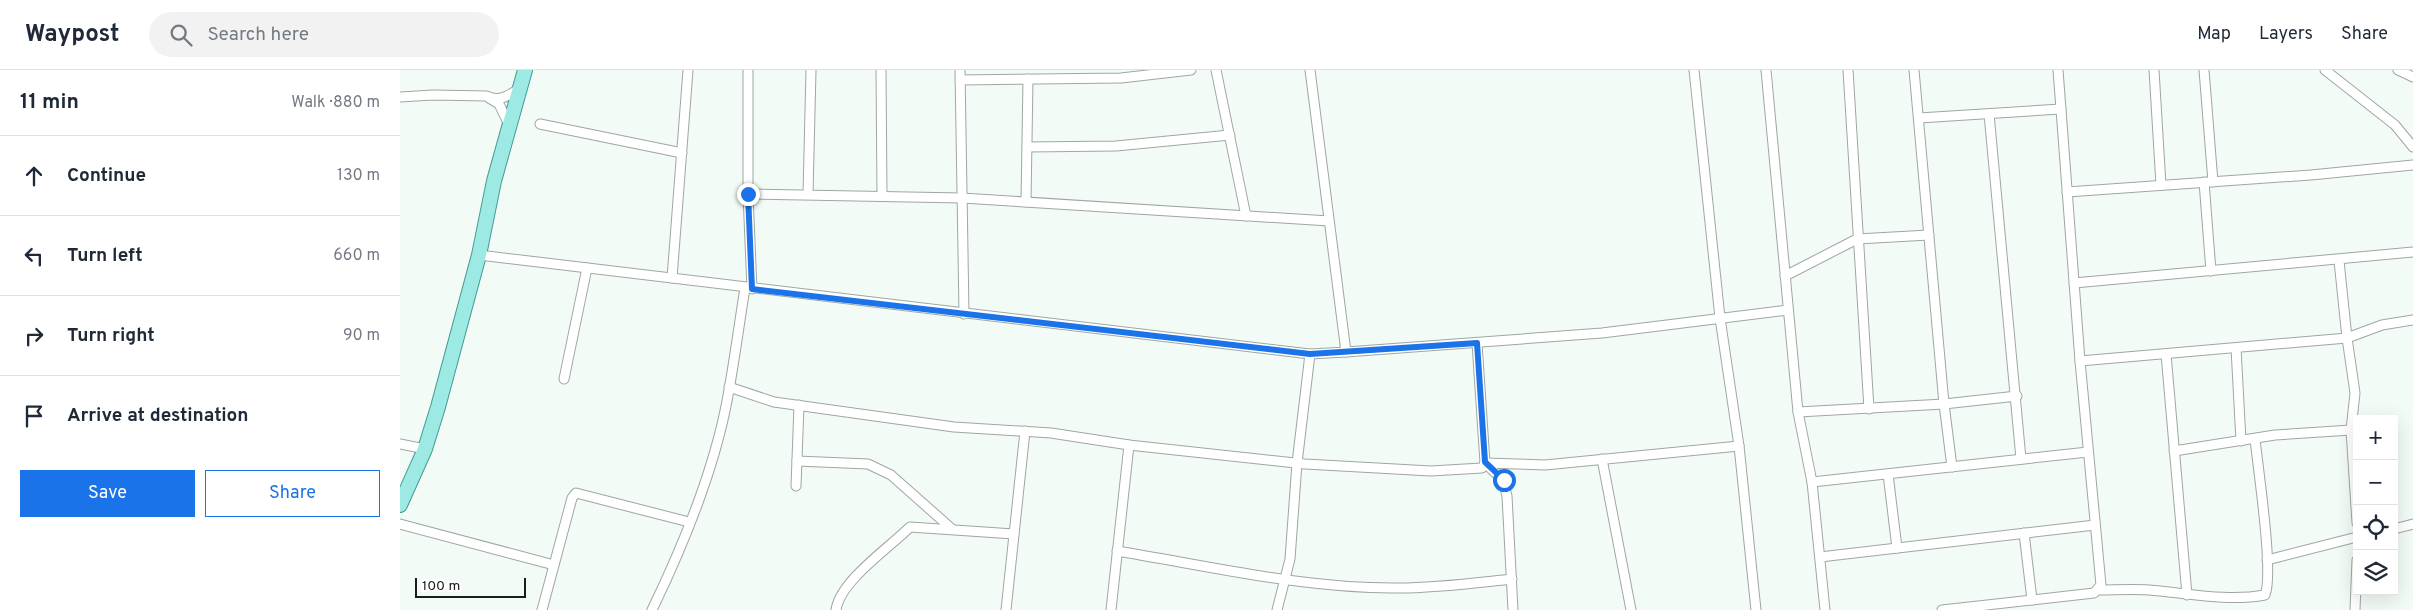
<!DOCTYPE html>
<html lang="en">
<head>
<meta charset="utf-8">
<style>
	body { margin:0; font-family:Overpass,sans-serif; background:#f2f2f3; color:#1f2937 }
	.controls { position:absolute; right:15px; bottom:15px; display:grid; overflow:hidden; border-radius:0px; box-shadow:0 5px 20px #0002 }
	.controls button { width:45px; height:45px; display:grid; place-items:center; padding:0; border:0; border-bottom:1px solid #e0e1e3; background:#fff; color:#1f2937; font:25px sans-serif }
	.scale { position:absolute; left:15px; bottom:12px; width:111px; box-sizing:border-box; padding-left:5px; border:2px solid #1a1d1b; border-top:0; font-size:14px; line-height:18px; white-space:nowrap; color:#1a1d1b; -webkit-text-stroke:4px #fff; paint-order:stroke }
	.stop { position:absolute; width:15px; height:15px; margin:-11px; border:4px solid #1a73e8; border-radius:50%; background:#fff }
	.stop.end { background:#1a73e8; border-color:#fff; box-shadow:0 1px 5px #0008 }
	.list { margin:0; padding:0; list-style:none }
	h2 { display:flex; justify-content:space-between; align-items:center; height:65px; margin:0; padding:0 20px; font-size:21px }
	h2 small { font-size:16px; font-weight:400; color:#747a83 }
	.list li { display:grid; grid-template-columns:32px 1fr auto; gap:15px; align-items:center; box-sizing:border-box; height:80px; padding:0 20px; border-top:1px solid #e0e1e3 }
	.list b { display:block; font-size:19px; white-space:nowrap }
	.list em { font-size:16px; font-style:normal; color:#747a83 }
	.actions { display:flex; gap:10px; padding:15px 20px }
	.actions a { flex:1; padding:11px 0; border:1px solid #1a73e8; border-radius:0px; text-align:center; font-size:18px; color:#1a73e8 }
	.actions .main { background:#1a73e8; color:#fff }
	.icon { flex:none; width:28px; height:28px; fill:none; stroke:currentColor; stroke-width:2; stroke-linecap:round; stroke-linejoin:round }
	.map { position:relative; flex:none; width:2013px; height:540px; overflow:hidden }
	header { display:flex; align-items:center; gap:30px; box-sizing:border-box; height:70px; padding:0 25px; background:#fff; border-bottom:1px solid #e0e1e3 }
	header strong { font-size:24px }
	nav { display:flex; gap:28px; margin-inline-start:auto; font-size:18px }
	.search { width:350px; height:45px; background:#f2f2f3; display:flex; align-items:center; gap:12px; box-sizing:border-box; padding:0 18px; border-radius:28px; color:#747a83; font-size:19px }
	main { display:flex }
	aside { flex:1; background:#fff }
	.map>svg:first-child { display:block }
</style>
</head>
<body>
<header>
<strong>Waypost</strong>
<div class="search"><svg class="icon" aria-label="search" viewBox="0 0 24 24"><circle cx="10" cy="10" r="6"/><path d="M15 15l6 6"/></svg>Search here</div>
<nav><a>Map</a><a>Layers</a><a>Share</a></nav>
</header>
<main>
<aside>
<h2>11 min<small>Walk · 880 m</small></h2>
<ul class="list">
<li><svg class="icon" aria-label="ahead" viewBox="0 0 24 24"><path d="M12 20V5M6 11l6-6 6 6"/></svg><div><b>Continue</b></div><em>130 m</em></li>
<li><svg class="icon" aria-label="left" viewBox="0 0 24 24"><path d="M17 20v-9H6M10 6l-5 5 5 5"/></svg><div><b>Turn left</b></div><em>660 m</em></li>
<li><svg class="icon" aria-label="right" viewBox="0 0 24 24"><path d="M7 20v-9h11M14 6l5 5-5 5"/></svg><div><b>Turn right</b></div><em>90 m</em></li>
<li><svg class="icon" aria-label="arrive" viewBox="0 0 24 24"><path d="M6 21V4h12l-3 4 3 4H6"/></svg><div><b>Arrive at destination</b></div></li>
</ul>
<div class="actions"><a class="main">Save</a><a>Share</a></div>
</aside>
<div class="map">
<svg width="2013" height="540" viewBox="0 0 2013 540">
	<rect width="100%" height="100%" fill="#f2fbf5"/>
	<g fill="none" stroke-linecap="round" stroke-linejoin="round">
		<defs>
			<g id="minor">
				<polyline points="348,0 348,124 352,219"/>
				<polyline points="481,0 482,126"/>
				<polyline points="560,0 564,244"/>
				<polyline points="816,0 846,146"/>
				<polyline points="1294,0 1320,248 1339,376 1356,540"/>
				<polyline points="1366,0 1398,342 1412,412 1425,540"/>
				<polyline points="1448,0 1469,339"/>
				<polyline points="1514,0 1544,334 1552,397"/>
				<polyline points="1754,0 1761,115"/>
				<polyline points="1804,0 1813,112"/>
				<polyline points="1925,0 1995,55 2013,77"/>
				<polyline points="1998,0 2013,7"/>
				<polyline points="560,10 721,8 791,0"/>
				<path d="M0,27L33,25L87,26C99,33 111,25 120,17"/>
				<polyline points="89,28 99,34 110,57"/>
				<polyline points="1589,44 1621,389"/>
				<polyline points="1519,48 1661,39"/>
				<polyline points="140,54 282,83"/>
				<polyline points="627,77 716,76 830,65"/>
				<polyline points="1804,112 1811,201"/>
				<polyline points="1667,122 1911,105 2013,95"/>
				<polyline points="348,124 562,128 929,151"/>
				<polyline points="408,124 411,0"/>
				<polyline points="626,132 628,9"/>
				<polyline points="79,185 910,284 946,282 910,0"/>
				<polyline points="1939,191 1947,268 1955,323 1951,360 1957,453"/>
				<polyline points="1385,206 1457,169 1529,165"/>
				<polyline points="272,208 288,0"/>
				<polyline points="1674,213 2013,182"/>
				<polyline points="1077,273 1085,393 1103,410 1107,426 1113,540"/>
				<polyline points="1836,278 1841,371"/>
				<polyline points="946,282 1202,263 1388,240"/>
				<polyline points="1766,284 1787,525"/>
				<polyline points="1680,291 1947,268 1982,255 2013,250"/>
				<polyline points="164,309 187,198"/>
				<polyline points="329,317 374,332 554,357 651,363 729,375 905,394 1031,401 1082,398 1085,393 1145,395 1339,376"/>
				<polyline points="1398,342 1544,334 1617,326"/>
				<polyline points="0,374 25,379"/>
				<polyline points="1774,381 1875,365 1951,360"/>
				<polyline points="1202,389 1231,540"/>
				<polyline points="397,391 468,394 491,405 552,459"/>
				<polyline points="1488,404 1497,478"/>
				<polyline points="1412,412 1688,382"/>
				<polyline points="396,416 399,335"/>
				<polyline points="0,454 154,495"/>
				<polyline points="1994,459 2013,454"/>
				<polyline points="1624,463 1632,530"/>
				<path d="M717,481C809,496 905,519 999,518C1037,518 1074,513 1112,509"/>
				<polyline points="1420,487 1695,455"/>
				<polyline points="1867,490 1957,467"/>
				<path d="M1698,520C1715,520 1732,519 1749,520C1788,523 1826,532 1865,525C1874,503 1858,399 1855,369"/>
				<polyline points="142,540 172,428 176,423 289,452"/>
				<path d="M252,540C282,478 314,399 327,331C334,294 339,255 345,218"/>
				<path d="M436,540C440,511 489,478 510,457L614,464"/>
				<polyline points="606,540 625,361"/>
				<polyline points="711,540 729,375"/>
				<polyline points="877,540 890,489 897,393 910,284"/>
				<polyline points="1542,540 1694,523 1701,515 1680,291 1658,0"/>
				<polyline points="1955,540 1957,490"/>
			</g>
			<polyline id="primary" points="0,435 25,379 38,337 79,185 94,111 125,0"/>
		</defs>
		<use href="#minor" stroke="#9fa7a2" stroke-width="11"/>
		<use href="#primary" stroke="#449992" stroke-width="16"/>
		<use href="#minor" stroke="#fff" stroke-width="9"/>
		<use href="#primary" stroke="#9deae4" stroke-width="14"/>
	</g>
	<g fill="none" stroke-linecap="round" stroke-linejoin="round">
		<polyline stroke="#1a73e8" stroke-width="6" points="348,124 352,219 910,284 1077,273 1085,392 1104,410"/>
	</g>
</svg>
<div class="controls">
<button>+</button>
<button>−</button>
<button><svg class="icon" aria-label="locate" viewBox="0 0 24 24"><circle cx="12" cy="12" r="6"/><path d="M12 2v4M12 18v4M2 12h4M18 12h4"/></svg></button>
<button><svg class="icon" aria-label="layers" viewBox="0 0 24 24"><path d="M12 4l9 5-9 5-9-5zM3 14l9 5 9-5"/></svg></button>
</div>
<div class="scale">100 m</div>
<div class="stop" style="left:1104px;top:410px"></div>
<div class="stop end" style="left:348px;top:124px"></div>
</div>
</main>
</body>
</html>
